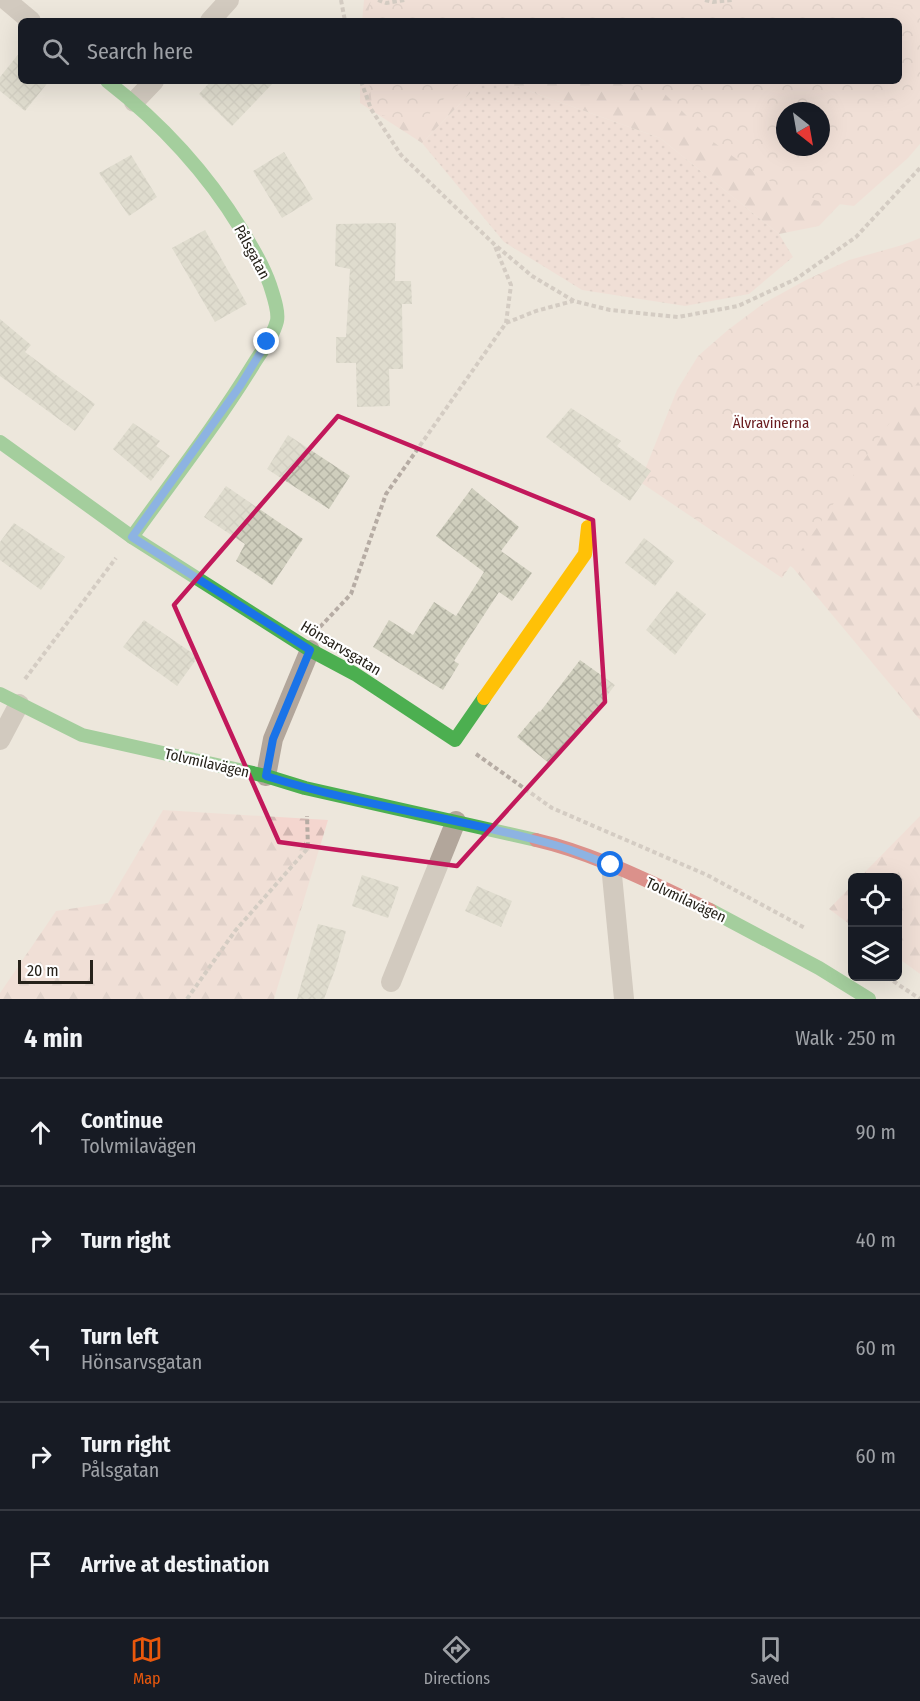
<!DOCTYPE html>
<html lang="en">
<head>
<meta charset="utf-8">
<style>
	body { margin:0; font-family:"Fira Sans Condensed",sans-serif; background:#20242c; color:#f1f3f6 }
	.controls { position:absolute; right:18px; bottom:18px; display:grid; overflow:hidden; border-radius:9px; box-shadow:0 6px 24px #0002 }
	.controls button { width:54px; height:54px; display:grid; place-items:center; padding:0; border:0; border-bottom:2px solid #363941; background:#171b24; color:#f1f3f6; font:30px sans-serif }
	.compass { position:absolute; left:776px; top:102px; width:54px; height:54px; border-radius:50%; background:#171b24; box-shadow:0 6px 24px #0002; rotate:149deg }
	.scale { position:absolute; left:18px; bottom:15px; width:75px; box-sizing:border-box; padding-left:6px; border:3px solid #26221a; border-top:0; font-size:16px; line-height:21px; white-space:nowrap; color:#26221a; -webkit-text-stroke:4px #fff; paint-order:stroke }
	.stop { position:absolute; width:18px; height:18px; margin:-14px; border:4px solid #1a73e8; border-radius:50%; background:#fff }
	.stop.end { background:#1a73e8; border-color:#fff; box-shadow:0 2px 6px #0008 }
	.list { margin:0; padding:0; list-style:none }
	h2 { display:flex; justify-content:space-between; align-items:center; height:78px; margin:0; padding:0 24px; font-size:26px }
	h2 small { font-size:20px; font-weight:400; color:#9ea1a6 }
	.list li { display:grid; grid-template-columns:39px 1fr auto; gap:18px; align-items:center; box-sizing:border-box; height:108px; padding:0 24px; border-top:2px solid #363941 }
	.list b { display:block; font-size:22px; white-space:nowrap }
	.list p { margin:0; font-size:20px; white-space:nowrap; color:#9ea1a6 }
	.list em { font-size:20px; font-style:normal; color:#9ea1a6 }
	.icon { flex:none; width:33px; height:33px; fill:none; stroke:currentColor; stroke-width:2; stroke-linecap:round; stroke-linejoin:round }
	.map { position:relative; flex:none; width:920px; height:999px; overflow:hidden }
	.search { position:absolute; background:#171b24; box-shadow:0 6px 24px #0002; left:18px; right:18px; top:18px; height:66px; display:flex; align-items:center; gap:15px; box-sizing:border-box; padding:0 21px; border-radius:9px; color:#9ea1a6; font-size:22px }
	.sheet { height:618px; background:#171b24 }
	nav { display:flex; justify-content:space-around; align-items:center; box-sizing:border-box; height:84px; border-top:2px solid #363941; background:#171b24; font-size:16px; color:#9ea1a6 }
	nav a { display:grid; justify-items:center; gap:3px }
	nav .on { color:#ea580c }
	.map>svg:first-child { display:block }
</style>
</head>
<body>
<div class="map">
<svg width="920" height="999" viewBox="0 0 920 999">
	<defs>
		<pattern id="grass-dots" width="8" height="8" patternUnits="userSpaceOnUse" patternTransform="scale(1.5)"><rect width="8" height="8" fill="#f4d6cf"/><path d="M2 2h.1M6 6h.1" fill="none" stroke="#d1b7b1" stroke-width="1.8" stroke-linecap="round"/></pattern>
		<pattern id="forest-firs" width="22" height="20" patternUnits="userSpaceOnUse" patternTransform="scale(1.5)"><rect width="22" height="20" fill="#f4d6cf"/><path d="M5 1l3.5 6h-7zM16 11l3.5 6h-7z" fill="#d1b7b1"/></pattern>
		<pattern id="park-crowns" width="20" height="18" patternUnits="userSpaceOnUse" patternTransform="scale(1.5)"><rect width="20" height="18" fill="#f4d6cf"/><path d="M2 6a3 3 0 1 1 6 0M12 15a3 3 0 1 1 6 0" fill="none" stroke="#d1b7b1"/></pattern>
		<pattern id="building-cross-hatch" width="8" height="8" patternUnits="userSpaceOnUse" patternTransform="scale(1.5)"><rect width="8" height="8" fill="#cfcebd"/><path d="M0 0l8 8M0 8l8-8" fill="none" stroke="#b2b1a2"/></pattern>
	</defs>
	<rect width="100%" height="100%" fill="#ede7dc"/>
	<polygon fill="url(#grass-dots)" points="482,81 501,81 660,138 779,234 793,257 749,294 685,306 582,290 504,242 422,143"/>
	<g fill="url(#forest-firs)" fill-rule="evenodd">
		<path d="M364,0H920L889,153L819,226L779,234L660,138L501,81H899V21H362ZM785,111H821V147H785Z"/>
		<polygon points="360,81 482,81 422,143 360,103"/>
		<polygon points="920,238 920,720 793,568 672,481 792,290"/>
		<polygon points="163,810 328,820 274,999 0,999 0,993 56,911 108,903"/>
		<polygon points="920,816 920,974 898,958 898,878 860,877"/>
		<polygon points="852,885 852,926 829,909"/>
	</g>
	<g fill="url(#park-crowns)" fill-rule="evenodd">
		<path d="M371,0H920V144L908,158L854,206L821,202L784,190L746,166L712,141L665,94L632,90L615,81H899V21H366ZM785,111H821V147H785Z"/>
		<polygon points="369,81 461,81 418,126 373,112"/>
		<polygon points="920,240 920,379 782,578 640,482 677,390 698,356 729,329 764,303 806,280 849,260"/>
	</g>
	<g fill="url(#building-cross-hatch)">
		<polygon points="21,51 21,81 49,81 25,111 0,91 0,77"/>
		<polygon points="211,81 275,81 232,126 199,94"/>
		<polygon points="284,152 313,199 282,218 253,171"/>
		<polygon points="131,155 157,197 129,216 99,173"/>
		<polygon points="396,223 395,281 411,281 412,304 402,304 403,369 389,369 390,406 357,407 356,363 336,363 336,337 346,337 350,269 335,266 336,224"/>
		<polygon points="205,230 247,304 215,322 172,248"/>
		<polygon points="0,319 31,345 25,352 95,404 75,431 0,376"/>
		<polygon points="571,408 621,441 617,446 651,471 630,501 600,480 601,479 546,437"/>
		<polygon points="133,423 160,441 156,446 170,456 151,481 113,449"/>
		<polygon points="288,435 350,476 329,509 267,469"/>
		<polygon points="226,486 303,539 272,585 236,561 245,544 204,517"/>
		<polygon points="472,488 519,527 501,551 532,573 512,601 499,592 454,661 459,664 443,690 373,647 389,620 413,635 434,602 456,616 484,572 436,536"/>
		<polygon points="14,523 65,557 41,590 0,560 0,542"/>
		<polygon points="644,538 674,561 655,586 625,563"/>
		<polygon points="677,591 706,614 675,655 646,630"/>
		<polygon points="144,620 198,657 177,686 123,647"/>
		<polygon points="580,660 615,685 582,729 580,728 550,764 517,737 539,711 540,712"/>
		<polygon points="362,875 399,887 388,918 352,906"/>
		<polygon points="477,886 512,901 501,927 465,911"/>
		<polygon points="318,924 346,931 336,967 324,999 297,999"/>
	</g>
	<g fill="none" stroke-linecap="round" stroke-linejoin="round">
		<g stroke="#b6aca4" stroke-width="4" stroke-dasharray="4.5 3" stroke-linecap="butt">
			<polyline points="341,0 345,21"/>
			<polyline points="378,0 386,3 405,0"/>
			<polyline points="705,0 713,2 733,0"/>
			<polyline points="361,81 371,109 401,155 494,244 532,276 574,301 610,310 678,317 738,306 796,279 856,237 920,168"/>
			<polyline points="506,323 536,311 573,301"/>
			<polyline points="320,627 351,594 386,494 506,323 511,285 494,244"/>
			<polyline points="25,679 116,558"/>
			<polyline points="476,754 552,808 707,875 805,928"/>
			<polyline points="887,977 920,999"/>
			<polyline points="187,999 235,931 308,848 307,816"/>
		</g>
		<g stroke="#b2a69b" stroke-width="20">
			<polyline points="6,0 31,21"/>
			<polyline points="210,21 229,0"/>
			<polyline points="134,102 154,81"/>
			<polyline points="0,740 19,704"/>
			<polyline points="266,776 273,739 310,650"/>
			<polyline points="611,865 624,999"/>
			<polyline points="391,982 456,821"/>
		</g>
		<g stroke="#4caf50" stroke-width="14">
			<path d="M107,81C161,123 205,170 241,229C252,247 263,265 270,285C273,295 279,311 277,321C273,337 261,352 253,365C216,425 173,480 132,537"/>
			<polyline points="0,442 132,537 310,650 355,674 455,740 484,698"/>
			<polyline points="0,694 82,735 266,776 305,788 536,840"/>
			<polyline points="710,910 819,968 869,999"/>
		</g>
		<polyline stroke="#ffc107" stroke-width="14" points="484,698 585,554 588,527"/>
		<path stroke="#c62828" stroke-width="14" d="M536,840C597,854 653,884 710,910"/>
	</g>
	<g fill="none" stroke-linecap="round" stroke-linejoin="round">
		<path stroke="#1a73e8" stroke-width="8" d="M267,342L240,386L132,537L310,650L273,739L266,776C361,806 460,818 555,845C574,850 593,859 611,865"/>
	</g>
	<path d="M0 0H920V999H0ZM338,416L593,520L605,702L457,866L279,842L174,605Z" fill="#ede7dc" fill-opacity=".55" fill-rule="evenodd"/>
	<path fill="none" stroke="#c2185b" stroke-width="4.5" stroke-linejoin="round" d="M338,416L593,520L605,702L457,866L279,842L174,605Z"/>
	<g text-anchor="middle" dominant-baseline="central" stroke-width="4.5" stroke-linejoin="round" paint-order="stroke">
		<g font-size="15" fill="#26221a" stroke="#fff">
			<text transform="translate(252 252) rotate(62)">Pålsgatan</text>
			<text transform="translate(341 648) rotate(31)">Hönsarvsgatan</text>
			<text transform="translate(207 763) rotate(13)">Tolvmilavägen</text>
			<text transform="translate(686 900) rotate(25)">Tolvmilavägen</text>
		</g>
		<g font-size="15" fill="#691b1e" stroke="#fff">
			<text x="771" y="423">Älvravinerna</text>
		</g>
	</g>
</svg>
<div class="controls">
<button><svg class="icon" aria-label="locate" viewBox="0 0 24 24"><circle cx="12" cy="12" r="6"/><path d="M12 2v4M12 18v4M2 12h4M18 12h4"/></svg></button>
<button><svg class="icon" aria-label="layers" viewBox="0 0 24 24"><path d="M12 4l9 5-9 5-9-5zM3 14l9 5 9-5"/></svg></button>
</div>
<svg class="compass" viewBox="-18 -18 36 36"><path d="M0-13l5 13h-10z" fill="#e53935"/><path d="M0 13l5-13h-10z" fill="#9ea1a6"/></svg>
<div class="scale">20 m</div>
<div class="stop" style="left:611px;top:865px"></div>
<div class="stop end" style="left:267px;top:342px"></div>
<div class="search"><svg class="icon" aria-label="search" viewBox="0 0 24 24"><circle cx="10" cy="10" r="6"/><path d="M15 15l6 6"/></svg>Search here</div>
</div>
<section class="sheet">
<h2>4 min<small>Walk · 250 m</small></h2>
<ul class="list">
<li><svg class="icon" aria-label="ahead" viewBox="0 0 24 24"><path d="M12 20V5M6 11l6-6 6 6"/></svg><div><b>Continue</b><p>Tolvmilavägen</p></div><em>90 m</em></li>
<li><svg class="icon" aria-label="right" viewBox="0 0 24 24"><path d="M7 20v-9h11M14 6l5 5-5 5"/></svg><div><b>Turn right</b></div><em>40 m</em></li>
<li><svg class="icon" aria-label="left" viewBox="0 0 24 24"><path d="M17 20v-9H6M10 6l-5 5 5 5"/></svg><div><b>Turn left</b><p>Hönsarvsgatan</p></div><em>60 m</em></li>
<li><svg class="icon" aria-label="right" viewBox="0 0 24 24"><path d="M7 20v-9h11M14 6l5 5-5 5"/></svg><div><b>Turn right</b><p>Pålsgatan</p></div><em>60 m</em></li>
<li><svg class="icon" aria-label="arrive" viewBox="0 0 24 24"><path d="M6 21V4h12l-3 4 3 4H6"/></svg><div><b>Arrive at destination</b></div></li>
</ul>
</section>
<nav>
<a class="on"><svg class="icon" aria-label="map" viewBox="0 0 24 24"><path d="M3 6l6-2 6 2 6-2v14l-6 2-6-2-6 2zM9 4v14M15 6v14"/></svg>Map</a>
<a><svg class="icon" aria-label="directions" viewBox="0 0 24 24"><path d="M12 3l9 9-9 9-9-9zM9 14v-3h6M13 9l2 2-2 2"/></svg>Directions</a>
<a><svg class="icon" aria-label="saved" viewBox="0 0 24 24"><path d="M7 4h10v16l-5-4-5 4z"/></svg>Saved</a>
</nav>
</body>
</html>
